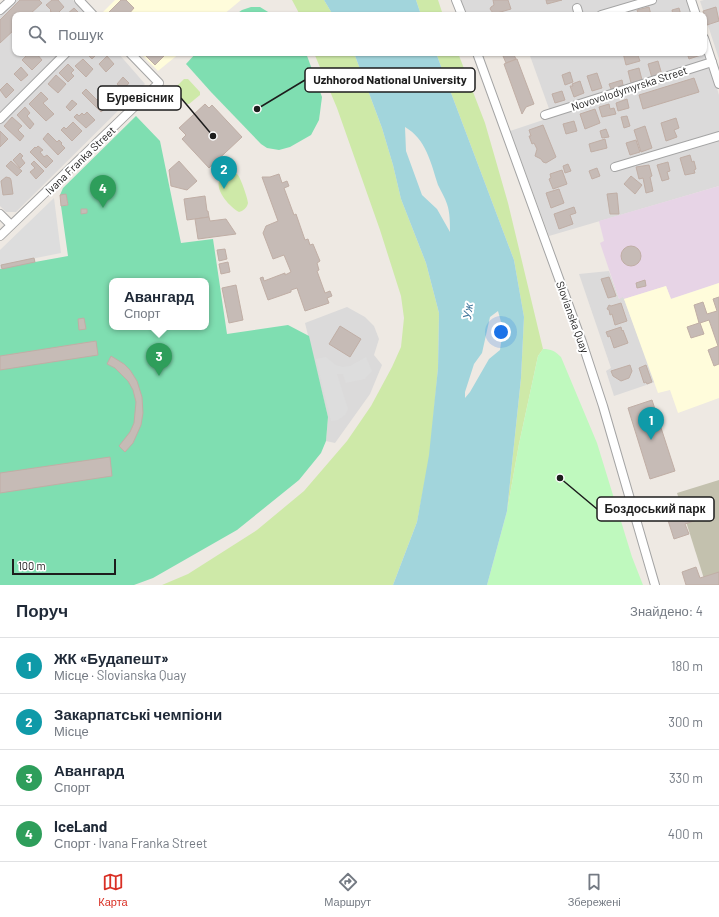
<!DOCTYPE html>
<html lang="uk">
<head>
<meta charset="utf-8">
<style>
	body { margin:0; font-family:Barlow,sans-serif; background:#f6f6f7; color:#1f2937 }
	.scale { position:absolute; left:12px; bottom:10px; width:104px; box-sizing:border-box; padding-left:4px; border:2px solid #1d1d1d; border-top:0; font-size:11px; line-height:14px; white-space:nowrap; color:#1d1d1d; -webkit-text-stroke:3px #fff; paint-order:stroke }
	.you { position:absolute; left:501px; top:332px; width:14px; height:14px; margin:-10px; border:3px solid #fff; border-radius:50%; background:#1a73e8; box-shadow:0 0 0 6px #1a73e833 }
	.badge { display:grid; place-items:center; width:26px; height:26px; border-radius:50%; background:#d93025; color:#fff; font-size:13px; font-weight:700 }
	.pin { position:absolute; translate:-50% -33px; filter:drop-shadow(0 1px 2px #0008) }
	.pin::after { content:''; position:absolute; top:21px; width:14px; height:12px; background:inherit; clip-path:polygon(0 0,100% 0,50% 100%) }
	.popup { position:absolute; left:109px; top:278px; width:100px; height:52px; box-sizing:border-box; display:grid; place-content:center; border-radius:8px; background:#fff; filter:drop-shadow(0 1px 3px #0005); font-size:13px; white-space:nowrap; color:#747a83 }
	.popup b { font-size:15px; color:#1f2937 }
	.popup::after { content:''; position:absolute; left:50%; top:100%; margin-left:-8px; border:8px solid transparent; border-top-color:#fff }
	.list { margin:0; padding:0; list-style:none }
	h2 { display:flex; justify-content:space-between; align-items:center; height:52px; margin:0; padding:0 16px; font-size:17px }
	h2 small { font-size:13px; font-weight:400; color:#747a83 }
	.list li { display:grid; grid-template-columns:26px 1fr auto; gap:12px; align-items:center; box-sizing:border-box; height:56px; padding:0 16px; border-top:1px solid #e0e1e3 }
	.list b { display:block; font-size:15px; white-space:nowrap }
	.list p { margin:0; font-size:13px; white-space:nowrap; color:#747a83 }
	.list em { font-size:13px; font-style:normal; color:#747a83 }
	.icon { flex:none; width:22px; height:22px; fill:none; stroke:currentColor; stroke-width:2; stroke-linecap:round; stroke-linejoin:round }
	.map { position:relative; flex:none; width:719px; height:585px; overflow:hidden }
	.search { position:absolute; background:#fff; box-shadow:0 1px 3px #0004; left:12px; right:12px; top:12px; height:44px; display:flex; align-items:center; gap:10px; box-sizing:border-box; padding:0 14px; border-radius:8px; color:#747a83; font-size:15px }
	.sheet { height:276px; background:#fff }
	nav { display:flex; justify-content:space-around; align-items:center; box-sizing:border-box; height:56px; border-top:1px solid #e0e1e3; background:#fff; font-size:11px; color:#747a83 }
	nav a { display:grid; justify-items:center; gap:2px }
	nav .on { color:#d93025 }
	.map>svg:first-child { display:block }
</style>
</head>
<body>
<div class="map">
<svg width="719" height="585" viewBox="0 0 719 585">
	<rect width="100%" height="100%" fill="#eee9e3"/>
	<g fill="#dbdada">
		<polygon points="16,0 73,0 88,15 15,15 15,53 61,53 0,113 0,15"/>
		<polygon points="461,0 689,0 694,15 467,15"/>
		<polygon points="704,0 719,0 719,59 700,1"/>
		<polygon points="704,47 719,95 719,186 549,236 510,131 552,117 529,53 704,53"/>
		<polygon points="72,53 118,53 145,84 16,212 6,212 0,206 0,124"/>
		<polygon points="609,271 619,299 623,296 655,382 614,396 606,371 611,368 579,274"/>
		<polygon points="347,307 365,317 374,326 379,339 374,355 382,365 370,394 335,443 326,441 328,417 305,323"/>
	</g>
	<polygon fill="#e7d4e6" points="719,186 719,283 671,299 666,286 624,299 623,297 619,299 600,243 604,241 599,221"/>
	<g fill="#fffcdb">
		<polygon points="115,0 241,0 223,15 103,15 102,13"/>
		<polygon points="140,53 180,53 158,71"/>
		<polygon points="719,283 719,398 678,413 670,390 658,393 624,299 666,286 671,299"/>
	</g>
	<polygon fill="#c3c1ae" points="719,480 719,585 706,585 677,493"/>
	<g fill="#cee9a8">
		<polygon points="292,0 324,0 333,15 300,15"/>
		<polygon points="416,0 438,0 443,15 421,15"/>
		<polygon points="314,53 354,53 382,128 393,165 401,199 426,263 439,313 438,368 430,455 417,522 393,585 162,585 188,574 257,530 304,491 347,441 371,406 392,367 401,347 404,318 401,296 380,230 337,108"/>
		<polygon points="436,53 458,53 485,123 508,203 543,349 538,356 519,444 507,511 521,378 524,317 514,260"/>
		<polygon points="184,79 188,79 200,92 200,95 189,104 187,104 175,91 175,88"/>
		<polygon points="136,87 139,90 119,110 116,107"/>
		<path d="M233,172C235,173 236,173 238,175C241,179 248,199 248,203C247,208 243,211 239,212C230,207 216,192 219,181L228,173Z"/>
	</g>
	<path fill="#bff9be" d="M543,349C551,349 555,351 561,357L597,443L632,557L643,585H487L507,511L519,444L538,356Z"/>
	<g fill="#7fdeb1" fill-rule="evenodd">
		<polygon points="251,7 260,7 273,15 235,15 242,10"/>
		<polygon points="196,53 306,53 322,97 319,120 311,135 290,147 279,150 267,148 261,144 211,92 186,64"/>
		<path d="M136,116L160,141L181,243L213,239L227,334L288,325L309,336L328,417L326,441L321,453L299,480L237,530L153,578L134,585H0V269H2L1,265L34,258L35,262L68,256L61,206L68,205L66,195H60L63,188ZM112,281H206V327H112Z"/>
	</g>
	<g fill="#ddd">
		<polygon points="54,198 61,253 1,265 2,269 0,269 0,250"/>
		<polygon points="326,357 336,365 343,367 350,366 366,357 372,371 365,379 346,383 343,374 337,374 348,409 345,415 338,420 331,421 316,359"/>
	</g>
	<g fill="#a2d5dc" fill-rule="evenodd">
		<polygon points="324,0 416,0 421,15 333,15"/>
		<path d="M354,53H436L514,260L524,317L521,378L507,511L487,585H393L417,522L429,455L438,368L439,313L426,263L401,199L393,165L382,128ZM405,127C426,139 431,163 438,185C441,191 445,198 447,204C450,212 450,224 450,232L437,209L422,195L406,151ZM498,311L503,329L500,350L489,359L470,392L465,398V392L474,364L482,353L490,317Z"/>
	</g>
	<g fill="#c6bbb6" stroke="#c0aea5">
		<polygon points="20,0 39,0 42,3 29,15 15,15 15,29 0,43 0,20"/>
		<polygon points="52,0 58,0 64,7 56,15 50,11 51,10 46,5"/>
		<polygon points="121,0 126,0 134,8 128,15 106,15"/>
		<polygon points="493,0 508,0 511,9 497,13 493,13 490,9 491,7 494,5"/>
		<polygon points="546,0 562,0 547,4"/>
		<polygon points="649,7 651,15 639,15 637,10"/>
		<polygon points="716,7 719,21 707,25 703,11"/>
		<polygon points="74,8 81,15 66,15"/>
		<polygon points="679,8 681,15 673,15 672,10"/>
		<polygon points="29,53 36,53 42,60 32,70 22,60"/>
		<polygon points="86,53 98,53 92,59"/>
		<polygon points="143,53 167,53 155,65"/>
		<polygon points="513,53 516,59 506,63 503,56"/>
		<polygon points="623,53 637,53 640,61 626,65"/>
		<polygon points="687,53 700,53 701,55 689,59"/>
		<polygon points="107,56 114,64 106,72 99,64"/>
		<polygon points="83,59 93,69 86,77 75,66"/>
		<polygon points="517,59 534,104 526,107 522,114 504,64"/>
		<polygon points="658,61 662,75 652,78 648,64"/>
		<polygon points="68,64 74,70 71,73 74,76 68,82 59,73"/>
		<polygon points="21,67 28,75 21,81 14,74"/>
		<polygon points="639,68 642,80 631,83 628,71"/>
		<polygon points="570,72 573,82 565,85 562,75"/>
		<polygon points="597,73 602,88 592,91 587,76"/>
		<polygon points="56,75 66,84 58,93 48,84"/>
		<polygon points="123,77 129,83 123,90 117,84"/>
		<polygon points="694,78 699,92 643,109 639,95"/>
		<polygon points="622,80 623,85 611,89 609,84"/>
		<polygon points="580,81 584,93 574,97 570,86 573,86 572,84"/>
		<polygon points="7,83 14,90 6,98 0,90"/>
		<polygon points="86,89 97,100 101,96 109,105 101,112 82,93"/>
		<polygon points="562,91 565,100 555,103 552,94"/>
		<polygon points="41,92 48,99 43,103 54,114 46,121 29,104"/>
		<polygon points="627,99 629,108 618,111 616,103"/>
		<polygon points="72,100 77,104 70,111 66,107"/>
		<polygon points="205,104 209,108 212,105 242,137 209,168 182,139 186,135 179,128"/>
		<polygon points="609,104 610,109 614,108 616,114 602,117 599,107"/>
		<polygon points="25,107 30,113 27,116 34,124 30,129 17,115"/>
		<polygon points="595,109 600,123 585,129 580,114"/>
		<polygon points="87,112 95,120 86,128 74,117 77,114 79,116 82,113 84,115"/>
		<polygon points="627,116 630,126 624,128 621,117"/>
		<polygon points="12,117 22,126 18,130 24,136 20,141 4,126"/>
		<polygon points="676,118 679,128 674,130 677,137 666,141 661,123"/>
		<polygon points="574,121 577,131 566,134 563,124"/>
		<polygon points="73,122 82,131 72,141 61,130 64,127 66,129"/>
		<polygon points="543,125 556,157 546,163 543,162 541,159 535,156 537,149 534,143 532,144 529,136 531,136 529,130"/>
		<polygon points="645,126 652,148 641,152 634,130"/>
		<polygon points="606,129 609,137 602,138 600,131"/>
		<polygon points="0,131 8,139 0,147"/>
		<polygon points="48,133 57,142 59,140 62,143 61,144 65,148 58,155 43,139"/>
		<polygon points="605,139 607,148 591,152 589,144"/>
		<polygon points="636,140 640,152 630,155 626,143"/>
		<polygon points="38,146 43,150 40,152 44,157 47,155 53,161 46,168 30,152 35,147 36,148"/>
		<polygon points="20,153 23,156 21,158 25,163 20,168 13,160"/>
		<polygon points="690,155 692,162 694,161 696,169 694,170 695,173 685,175 680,158"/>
		<polygon points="11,161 22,171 17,176 6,166"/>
		<polygon points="34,161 44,171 36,179 30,172 35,168 31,164"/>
		<polygon points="179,161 197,181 187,190 171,186 169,170"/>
		<polygon points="668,162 670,171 667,172 669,179 662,181 657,165"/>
		<polygon points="568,164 571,171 565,173 563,166"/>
		<polygon points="649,165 652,176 650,177 653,191 646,193 643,178 639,179 636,167"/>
		<polygon points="597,168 600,176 592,179 589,171"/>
		<polygon points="562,170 567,184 553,189 549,179 551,178 550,174"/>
		<polygon points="279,174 282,183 287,181 289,186 284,188 294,215 296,214 305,240 308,239 310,245 313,244 320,261 317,263 319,270 317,271 325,293 330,291 332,296 327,298 329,303 305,311 297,288 291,290 291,292 268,300 260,278 263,277 264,281 285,273 285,275 291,272 284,255 273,259 263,233 266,226 278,221 262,177 270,177"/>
		<polygon points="631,176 642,185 635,194 624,184"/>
		<polygon points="6,177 10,178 11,180 13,194 3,195 1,181"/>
		<polygon points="559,189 564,203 551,208 546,193"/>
		<polygon points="617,193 619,214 610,214 607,194"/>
		<polygon points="66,194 68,205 61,206 60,195"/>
		<polygon points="205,196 207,211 208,211 209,217 187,220 184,199"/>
		<polygon points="574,207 576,213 570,215 573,224 559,229 554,214"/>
		<polygon points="81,209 87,209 87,213 81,214"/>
		<polygon points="209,217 210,221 226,219 236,234 198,239 195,219"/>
		<circle cx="631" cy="256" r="10"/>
		<polygon points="225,249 227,259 219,261 217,250"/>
		<polygon points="34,258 35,262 2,269 1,265"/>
		<polygon points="228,262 230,272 221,274 219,264"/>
		<polygon points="609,277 616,296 608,298 601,279"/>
		<polygon points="645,280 646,286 637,288 636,283"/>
		<polygon points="236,285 243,320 229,323 222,288"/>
		<polygon points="719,297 719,364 714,366 708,350 718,346 709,320 700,323 704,334 691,338 687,327 699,323 694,305 703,302 707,314 717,311 713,299"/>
		<polygon points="621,303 627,321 615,325 612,314 610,315 609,310 607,309 609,305 611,306"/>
		<polygon points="84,318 86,329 79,330 78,319"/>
		<polygon points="340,326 361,339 350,357 329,344"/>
		<polygon points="621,327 622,331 623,330 628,343 614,348 610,336 608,337 606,332"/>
		<polygon points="96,341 98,355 0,370 0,356"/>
		<polygon points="111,356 124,364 130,370 137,381 142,397 143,413 141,425 133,443 125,452 119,446 130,432 134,423 136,402 133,390 128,381 115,368 107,364"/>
		<polygon points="630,365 632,371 629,378 621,381 613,376 611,371"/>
		<polygon points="646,365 652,382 647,384 646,382 644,383 639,368"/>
		<polygon points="652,400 675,471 650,479 628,408"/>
		<polygon points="110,457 112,476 0,493 0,473"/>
		<polygon points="704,499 709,516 685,524 689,534 674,539 665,511"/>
		<polygon points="696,567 700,578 719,572 719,585 686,585 682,572"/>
	</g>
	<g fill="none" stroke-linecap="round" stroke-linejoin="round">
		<defs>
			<g id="minor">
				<polyline points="79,0 93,15"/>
				<polyline points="456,0 462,15"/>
				<polyline points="691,0 696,15"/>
				<polyline points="577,8 579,15"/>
				<polyline points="0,10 11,0"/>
				<polyline points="601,15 652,0"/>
				<polyline points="704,38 719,84"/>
				<polyline points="477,53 582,342 603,406 655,585"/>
				<polyline points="545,115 712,62"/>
				<polyline points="0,119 66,53"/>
				<polyline points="615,167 719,136"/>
				<polyline points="0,214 11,225"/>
				<polyline points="0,236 159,83 130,53"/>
			</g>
		</defs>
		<use href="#minor" stroke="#a4a4a4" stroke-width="10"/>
		<use href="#minor" stroke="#fff" stroke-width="8"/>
	</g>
	<g text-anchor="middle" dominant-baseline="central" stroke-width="4" stroke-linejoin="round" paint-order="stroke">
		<g font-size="11" fill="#1d1d1d" stroke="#fff">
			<text transform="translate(629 88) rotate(-18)">Novovolodymyrska Street</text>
			<text transform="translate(80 160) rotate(-44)">Ivana Franka Street</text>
			<text transform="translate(573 317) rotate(70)">Slovianska Quay</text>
		</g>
		<g font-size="12" font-style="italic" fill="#43789d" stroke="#fff">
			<text transform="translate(467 311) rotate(-83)">Уж</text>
		</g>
	</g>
	<path fill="none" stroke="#1d1d1d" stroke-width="1.5" d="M257 109L305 80M213 136L181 98M560 478L597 509"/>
	<g fill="#1d1d1d" stroke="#fff" stroke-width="1.5">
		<circle cx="257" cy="109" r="4"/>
		<circle cx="213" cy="136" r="4"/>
		<circle cx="560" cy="478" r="4"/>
	</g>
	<g fill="#fff" stroke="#1d1d1d" stroke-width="1.5">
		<rect x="305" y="68" width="170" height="24" rx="4"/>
		<rect x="98" y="86" width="83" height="24" rx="4"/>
		<rect x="597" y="497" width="117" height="24" rx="4"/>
	</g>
	<g font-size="12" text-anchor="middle" font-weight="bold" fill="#1d1d1d">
		<text x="390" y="84">Uzhhorod National University</text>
		<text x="140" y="102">Буревісник</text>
		<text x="655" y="513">Боздоський парк</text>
	</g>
</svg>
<div class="scale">100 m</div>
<div class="you"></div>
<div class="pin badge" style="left:651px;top:440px;background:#0f9aa8">1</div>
<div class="pin badge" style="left:224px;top:189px;background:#0f9aa8">2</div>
<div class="pin badge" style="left:159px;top:376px;background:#2e9e5b">3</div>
<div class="popup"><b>Авангард</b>Спорт</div>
<div class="pin badge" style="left:103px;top:208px;background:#2e9e5b">4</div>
<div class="search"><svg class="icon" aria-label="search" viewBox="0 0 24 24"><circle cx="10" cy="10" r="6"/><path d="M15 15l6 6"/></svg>Пошук</div>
</div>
<section class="sheet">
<h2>Поруч<small>Знайдено: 4</small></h2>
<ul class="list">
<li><span class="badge" style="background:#0f9aa8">1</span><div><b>ЖК «Будапешт»</b><p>Місце · Slovianska Quay</p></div><em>180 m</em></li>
<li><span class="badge" style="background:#0f9aa8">2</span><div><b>Закарпатські чемпіони</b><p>Місце</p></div><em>300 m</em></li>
<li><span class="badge" style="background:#2e9e5b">3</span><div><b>Авангард</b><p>Спорт</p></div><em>330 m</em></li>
<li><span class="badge" style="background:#2e9e5b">4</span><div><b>IceLand</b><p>Спорт · Ivana Franka Street</p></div><em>400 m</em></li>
</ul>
</section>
<nav>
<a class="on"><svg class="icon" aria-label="map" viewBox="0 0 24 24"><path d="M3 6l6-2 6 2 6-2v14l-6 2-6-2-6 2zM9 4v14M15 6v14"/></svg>Карта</a>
<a><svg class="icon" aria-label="directions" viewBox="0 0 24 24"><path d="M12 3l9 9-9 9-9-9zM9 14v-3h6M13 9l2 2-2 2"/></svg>Маршрут</a>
<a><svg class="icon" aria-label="saved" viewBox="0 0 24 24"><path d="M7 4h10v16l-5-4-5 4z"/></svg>Збережені</a>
</nav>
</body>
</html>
